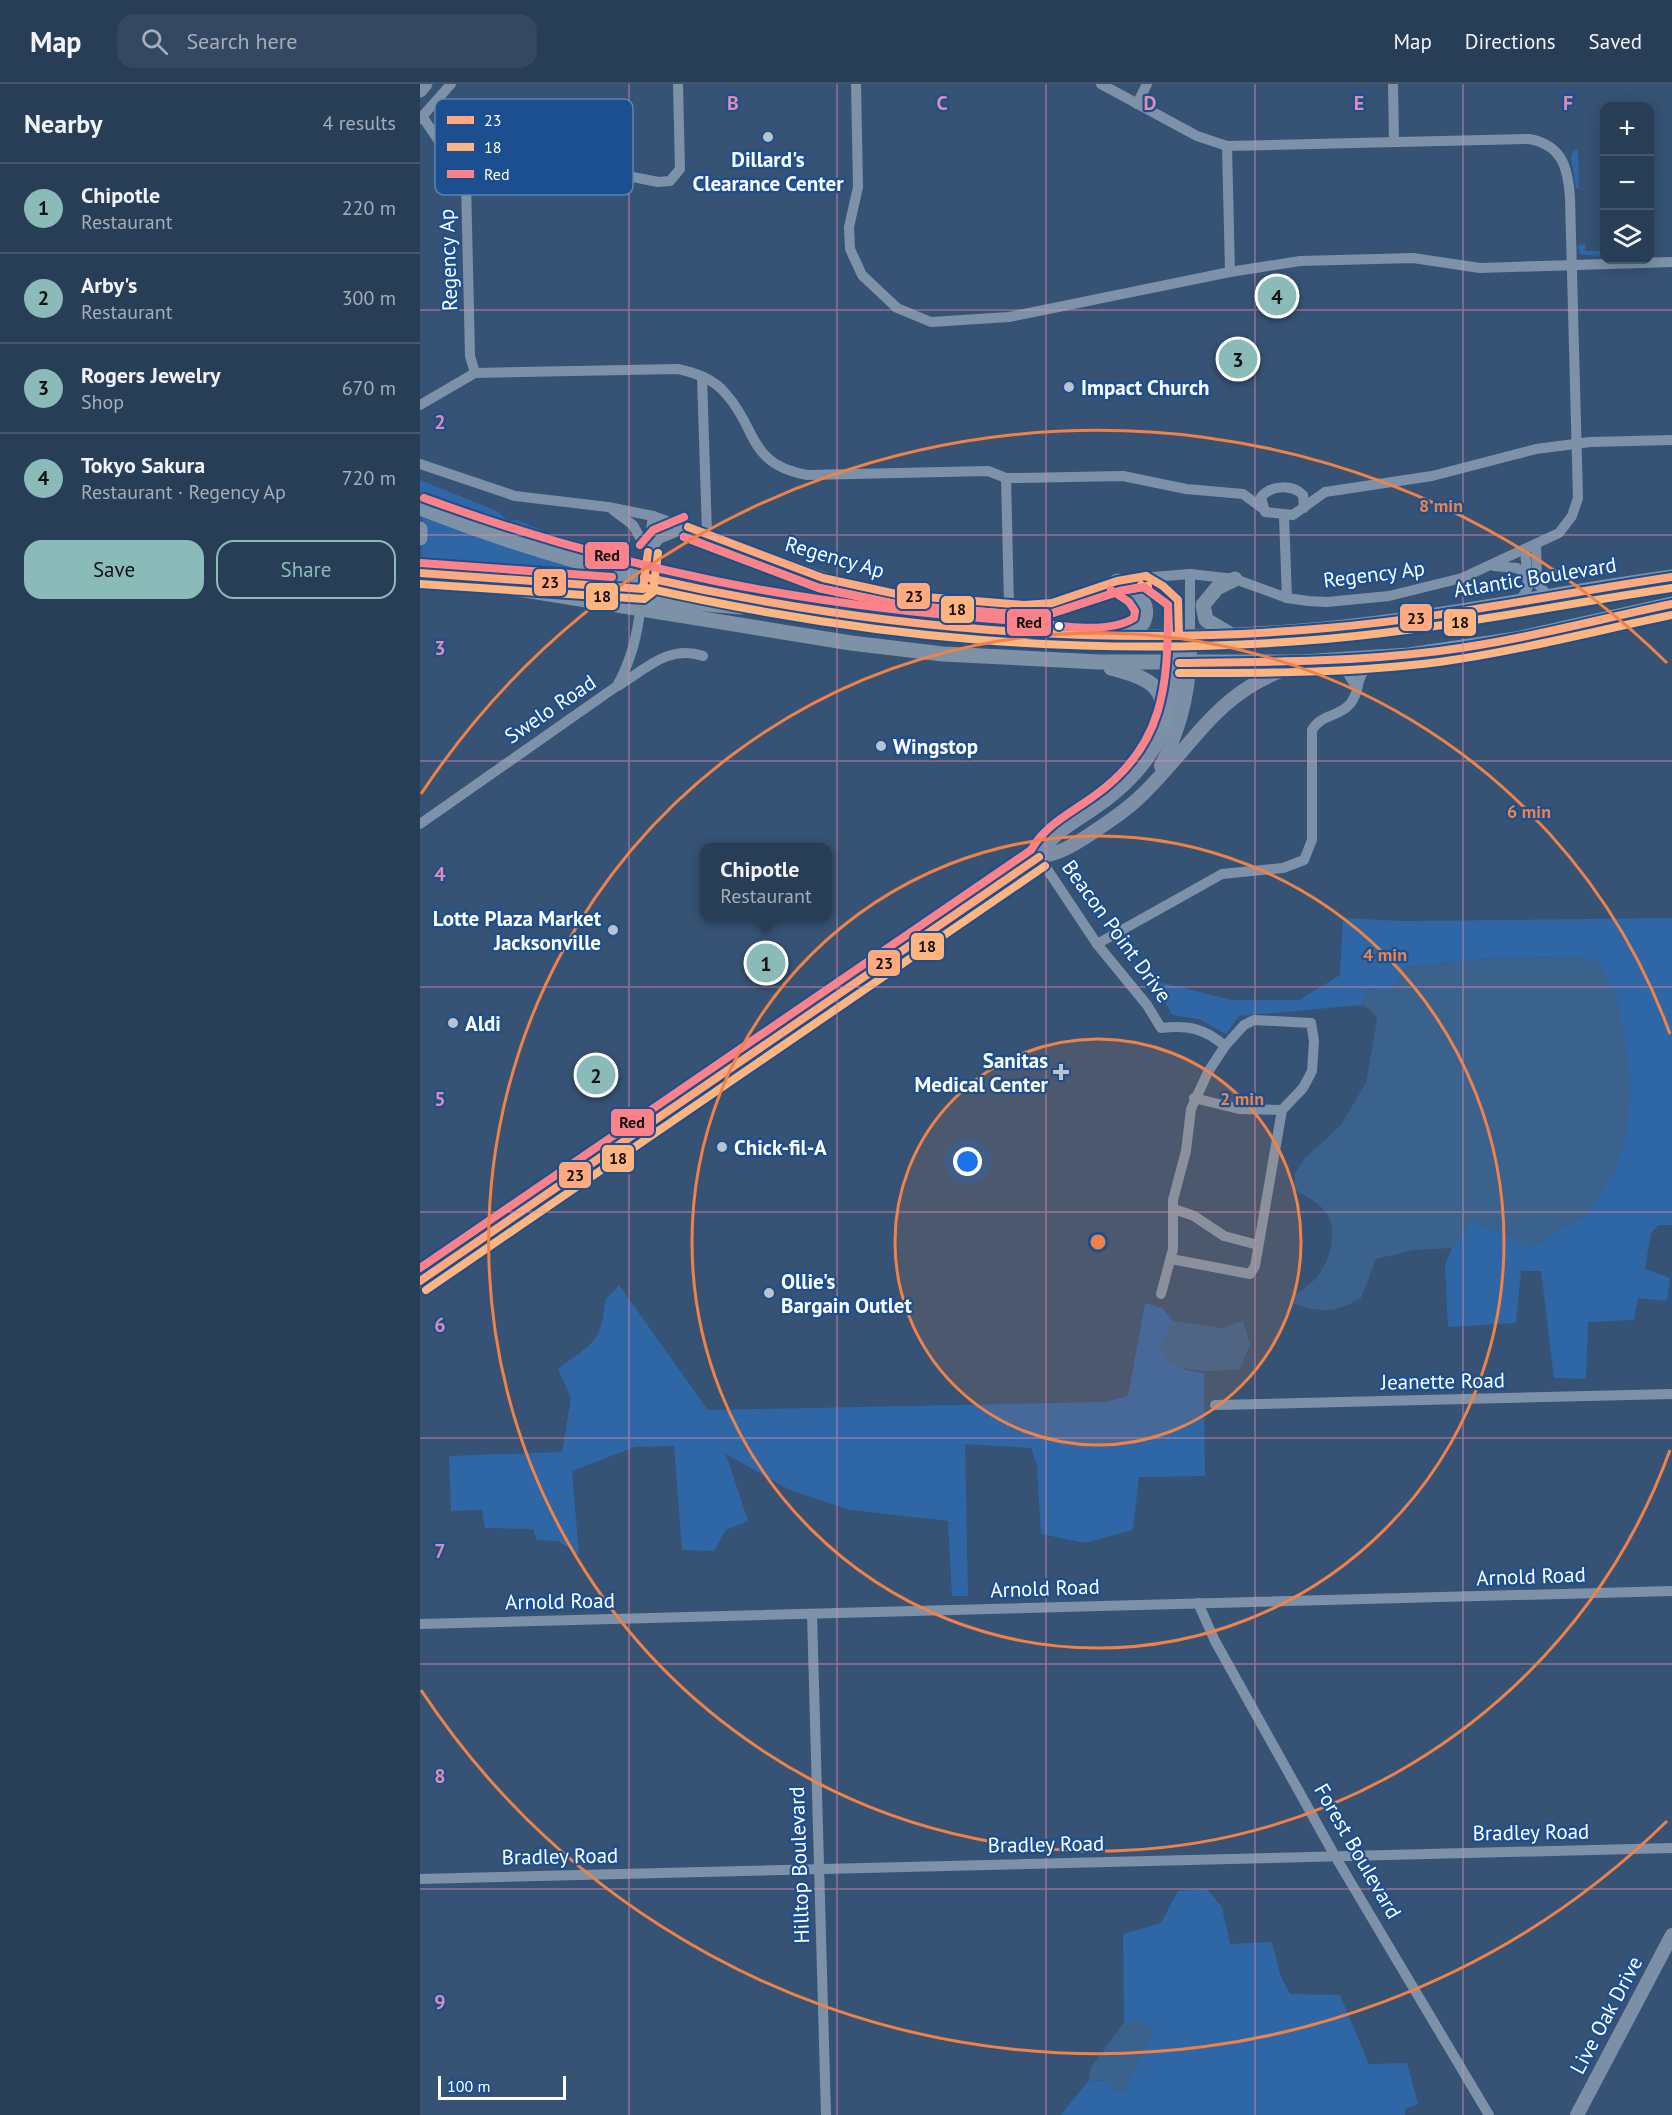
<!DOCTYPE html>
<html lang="en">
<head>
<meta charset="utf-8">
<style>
	body { margin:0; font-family:"PT Sans",sans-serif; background:#344961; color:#f1f3f6 }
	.controls { position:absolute; right:18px; top:18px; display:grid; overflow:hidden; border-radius:12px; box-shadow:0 3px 15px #0003 }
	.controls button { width:54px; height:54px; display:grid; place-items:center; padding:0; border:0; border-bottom:2px solid #44576d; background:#283e57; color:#f1f3f6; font:30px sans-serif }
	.scale { position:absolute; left:18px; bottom:15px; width:128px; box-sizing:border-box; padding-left:6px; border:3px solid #fff; border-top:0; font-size:16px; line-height:21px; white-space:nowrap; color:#fff; -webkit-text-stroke:4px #1b4f8f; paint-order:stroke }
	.you { position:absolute; left:548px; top:1078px; width:21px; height:21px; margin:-15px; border:4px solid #fff; border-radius:50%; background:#1a73e8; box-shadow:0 0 0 9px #1a73e833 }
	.badge { display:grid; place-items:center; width:39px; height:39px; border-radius:50%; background:#8bbbb9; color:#111; font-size:20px; font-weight:700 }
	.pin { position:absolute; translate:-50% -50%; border:3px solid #fff; box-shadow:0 2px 6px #0006 }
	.popup { position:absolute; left:280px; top:759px; width:132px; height:78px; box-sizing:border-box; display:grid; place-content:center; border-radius:12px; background:#283e57; filter:drop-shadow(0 2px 4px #0005); font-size:20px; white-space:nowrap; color:#a5aeba }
	.popup b { font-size:22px; color:#f1f3f6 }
	.popup::after { content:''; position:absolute; left:50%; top:100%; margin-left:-12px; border:12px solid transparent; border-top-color:#283e57 }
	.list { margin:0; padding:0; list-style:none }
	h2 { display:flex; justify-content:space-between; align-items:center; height:78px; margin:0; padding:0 24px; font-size:26px }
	h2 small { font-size:20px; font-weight:400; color:#a5aeba }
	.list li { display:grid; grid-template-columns:39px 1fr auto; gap:18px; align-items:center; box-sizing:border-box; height:90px; padding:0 24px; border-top:2px solid #44576d }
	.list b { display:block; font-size:22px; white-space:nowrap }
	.list p { margin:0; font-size:20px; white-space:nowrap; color:#a5aeba }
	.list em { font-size:20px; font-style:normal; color:#a5aeba }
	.actions { display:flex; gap:12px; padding:18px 24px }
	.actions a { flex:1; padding:14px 0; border:2px solid #8bbbb9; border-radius:18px; text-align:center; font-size:21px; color:#8bbbb9 }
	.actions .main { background:#8bbbb9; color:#111 }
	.icon { flex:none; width:33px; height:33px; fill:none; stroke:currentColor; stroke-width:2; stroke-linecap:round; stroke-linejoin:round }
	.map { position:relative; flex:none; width:1252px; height:2031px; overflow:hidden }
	header { display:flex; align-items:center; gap:36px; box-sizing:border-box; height:84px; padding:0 30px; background:#283e57; border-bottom:2px solid #44576d }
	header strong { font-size:28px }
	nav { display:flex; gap:33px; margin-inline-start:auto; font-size:21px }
	.search { width:420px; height:54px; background:#344961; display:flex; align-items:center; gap:15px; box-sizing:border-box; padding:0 21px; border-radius:18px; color:#a5aeba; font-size:22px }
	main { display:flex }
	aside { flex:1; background:#283e57 }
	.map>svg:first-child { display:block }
</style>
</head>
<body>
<header>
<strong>Map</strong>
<div class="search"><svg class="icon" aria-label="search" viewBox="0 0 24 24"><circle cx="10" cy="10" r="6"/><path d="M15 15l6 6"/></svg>Search here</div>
<nav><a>Map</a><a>Directions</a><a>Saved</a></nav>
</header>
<main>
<aside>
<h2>Nearby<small>4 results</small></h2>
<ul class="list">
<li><span class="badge">1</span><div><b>Chipotle</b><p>Restaurant</p></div><em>220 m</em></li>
<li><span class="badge">2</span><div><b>Arby's</b><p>Restaurant</p></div><em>300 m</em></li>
<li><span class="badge">3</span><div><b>Rogers Jewelry</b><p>Shop</p></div><em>670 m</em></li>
<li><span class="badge">4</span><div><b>Tokyo Sakura</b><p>Restaurant · Regency Ap</p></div><em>720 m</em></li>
</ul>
<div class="actions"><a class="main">Save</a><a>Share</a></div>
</aside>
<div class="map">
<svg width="1252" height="2031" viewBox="0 0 1252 2031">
	<rect width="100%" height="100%" fill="#365274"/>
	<g fill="#2f66a5">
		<polygon points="1158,65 1159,103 1166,105 1156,104 1151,74 1153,66"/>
		<polygon points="1165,160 1165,167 1184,167 1184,172 1161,171 1157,162"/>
		<polygon points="0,396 77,427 88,437 98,436 125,448 187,465 207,477 70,444 0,418"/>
		<polygon points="0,429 212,496 0,479 4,442"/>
		<polygon points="923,834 983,837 1252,834 1252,1141 1239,1141 1231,1149 1225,1185 1250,1194 1247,1217 1218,1214 1214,1236 1168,1238 1166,1295 1134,1294 1121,1187 1101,1187 1096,1239 1028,1243 1025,1181 1032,1164 1052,1137 1211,998 1196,910 1163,873 1081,874 987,883 969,907 946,905 942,921 819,932 806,950 778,935 752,931 735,897 812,916 879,916 920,891"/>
		<path d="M199,1201L288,1326L685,1318L708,1312L725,1219L742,1224L753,1237L740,1264L766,1286L784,1289L785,1392L719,1393L713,1446L665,1459L621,1450L617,1382L611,1364L545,1360L548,1512H532L528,1437L430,1426L370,1406L306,1370L328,1437L306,1446L294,1467L262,1466L254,1362L215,1363L152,1387L159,1471L138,1457L117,1456L113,1445L65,1444L62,1426L31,1427L29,1372L142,1368L151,1314L138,1285C171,1260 182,1259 185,1216Z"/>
		<polygon points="787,1805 802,1823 810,1860 852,1858 860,1891 870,1910 920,1911 949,1980 987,1979 998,2020 985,2025 985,2031 641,2031 669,1996 687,1997 725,1938 704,1938 703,1850 741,1839 758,1807"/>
	</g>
	<g fill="#3b618d">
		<path d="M1163,873L1179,879L1196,910L1206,965L1211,998L1208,1043L1195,1088L1166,1131L1111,1164L1052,1137L1032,1164L994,1166L956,1175L941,1214C911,1231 901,1228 868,1218C876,1208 888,1203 896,1194C909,1180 918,1149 908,1132C902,1120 886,1112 875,1106V1089L884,1075L920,1042L946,999L957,936L951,926L942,921L946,905L969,907L987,883L1081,874Z"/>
		<path d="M753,1237L802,1244L823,1237L830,1260L820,1285C792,1288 773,1289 747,1278L740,1264Z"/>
		<polygon points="704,1938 725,1938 734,1947 705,2009 693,2006 687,1997 669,1996 670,1985"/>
	</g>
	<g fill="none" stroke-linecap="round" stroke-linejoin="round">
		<g stroke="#7d92a8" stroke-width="10">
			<polyline points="436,0 438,103 429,143 430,165 442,191 477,224 511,238 589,233 810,188 880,177 993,174 1060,184 1252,178"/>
			<polyline points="973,0 974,58"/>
			<polyline points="717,20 727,0"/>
			<polyline points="2,32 46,97 52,93 193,89 238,98 250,97 260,85 258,0"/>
			<polyline points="0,35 31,0"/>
			<polyline points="807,62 810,188"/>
			<path d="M46,97L50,272L55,289L258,285C276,289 294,295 306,310C338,345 327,380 387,391L568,387L586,394H600L703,392L766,405L823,410L842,424"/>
			<polyline points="282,293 287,449"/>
			<polyline points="0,321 55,289"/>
			<path d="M0,380L95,412L188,423L233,432L432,503L481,511L604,521L640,517L707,495L770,490L815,495L867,514L888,517L907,518L969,512L1042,494L1139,449L1152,432L1158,414L1150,114C1148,83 1142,61 1109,55L807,62L777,52L681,0"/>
			<polyline points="586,394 589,520"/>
			<path d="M884,424L883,411C872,400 851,401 841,413L845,428L873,431L905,408L1012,392L1116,365L1170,358L1252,356"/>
			<polyline points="193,426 213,441 228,468"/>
			<polyline points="864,432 867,514"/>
			<polyline points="1116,460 1117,499 1129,513"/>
			<polyline points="229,467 239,455 268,443"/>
			<polyline points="1074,482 1097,484 1108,493"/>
			<polyline points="770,490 770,551"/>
			<polyline points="726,493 743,502 758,516 759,552"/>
			<polyline points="224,499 233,432"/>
			<polyline points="1100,518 1108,503 1105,465"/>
			<polyline points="912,577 927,588 936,603"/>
			<path d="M198,602C226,585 249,560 283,572"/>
			<path d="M0,740L197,602C212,575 217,551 221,521"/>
			<path d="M619,773L677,860L727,921L741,944C768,941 784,944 805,962"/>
			<path d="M677,860L802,790L863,784L884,776L892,756V646C901,630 919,633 930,620C944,603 930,593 959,573"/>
			<polyline points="774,1014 819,1025 862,1026"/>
			<polyline points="754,1125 774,1132 804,1152 838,1161"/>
			<polyline points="741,1210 753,1165 753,1116 766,1067 771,1025 788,988 805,962 824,941 834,936 891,939 894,957 892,987 883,1004 862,1026 835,1182 830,1190 751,1175"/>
			<polyline points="795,1321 1252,1310"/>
			<polyline points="778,1519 795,1557 915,1772 1069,2031"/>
			<polyline points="392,1530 406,2031"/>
			<polyline points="0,1540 1252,1507"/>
			<polyline points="0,1795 1252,1764"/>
		</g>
		<g stroke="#7d8ea7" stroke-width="14">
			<path d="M741,682C763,639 771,599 770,551"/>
			<path d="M619,773C630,750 653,739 673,725C739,681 760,628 759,552"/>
			<path d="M0,1197L619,773C640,770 655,760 672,749C690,737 708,725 723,710C778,656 801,601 883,580"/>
			<polyline points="1157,2031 1252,1851"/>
		</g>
		<g stroke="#7e92a7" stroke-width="15">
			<polyline points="0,6 5,0"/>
			<path d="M0,424C279,534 607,572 905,545C1021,534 1136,509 1252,493"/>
			<polyline points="0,445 0,454"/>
			<polyline points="0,489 431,559 523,570 679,578 882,578 989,571 1096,555 1252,520"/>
			<polyline points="84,494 223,505"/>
			<path d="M697,497C713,508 733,516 723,539L706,551"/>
			<polyline points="222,515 322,523"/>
			<polyline points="808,549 786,536 783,521 797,504 815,495"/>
			<path d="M691,584C728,594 747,600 745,643"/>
		</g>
		<defs>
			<g id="bus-1">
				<polyline points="268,443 403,494 481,511 604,521 632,519 697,497 726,492"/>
				<polyline points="0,489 223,505 228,468"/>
				<polyline points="726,492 743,502 758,516 759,552"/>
				<path d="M224,493C449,544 676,565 907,544C1023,534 1137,510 1252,493"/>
				<path d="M759,579C846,578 933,578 1019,567C1098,557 1175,536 1252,520"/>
				<polyline points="0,1197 619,773"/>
			</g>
			<g id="bus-2">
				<polyline points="264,453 399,504 480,521 603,531 633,529 700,507 728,502"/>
				<polyline points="0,500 224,515 233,508 238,469"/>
				<polyline points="721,501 748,521 749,552"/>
				<path d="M222,503C452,555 670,575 906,555C1022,545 1137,521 1252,504"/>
				<path d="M759,589C846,589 933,589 1019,578C1098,567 1175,547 1252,531"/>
				<polyline points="6,1206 625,782"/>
			</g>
			<g id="bus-3">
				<path d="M4,414C203,487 387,522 598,537C631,540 686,552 714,534L715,527L709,518L691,506"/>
				<polyline points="220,461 233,446 264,433"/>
				<polyline points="1,479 192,493"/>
				<path d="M0,1184L611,766C626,740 651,729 674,712C745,662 748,601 748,521L724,503L700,507L633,529L603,531L480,521L399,504L264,453"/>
			</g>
		</defs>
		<use href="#bus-1" stroke="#1b4f8f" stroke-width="12"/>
		<use href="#bus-2" stroke="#1b4f8f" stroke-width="12"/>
		<use href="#bus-3" stroke="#1b4f8f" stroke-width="12"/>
		<use href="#bus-1" stroke="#ffa980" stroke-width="8"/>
		<use href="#bus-2" stroke="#ffb580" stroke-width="8"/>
		<use href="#bus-3" stroke="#fc8289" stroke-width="8"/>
	</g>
	<path fill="none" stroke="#e08cad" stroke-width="1.5" stroke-opacity="0.55" d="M209,0V2031M417,0V2031M626,0V2031M835,0V2031M1043,0V2031M0,226H1252M0,451H1252M0,677H1252M0,903H1252M0,1128H1252M0,1354H1252M0,1580H1252M0,1805H1252"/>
	<circle cx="678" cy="1158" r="203" fill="#ee8249" fill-opacity=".12"/>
	<g fill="none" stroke="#ee8249" stroke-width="3">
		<circle cx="678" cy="1158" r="203"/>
		<circle cx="678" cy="1158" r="406"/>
		<path d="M1250 1366A609 609 0 1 1 1250 950"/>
		<path d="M1247 1737A812 812 0 0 1 1 1606M1 710A812 812 0 0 1 1247 579"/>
	</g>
	<g fill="#b9c2ce" stroke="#1b4f8f" stroke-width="2">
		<circle cx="348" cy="53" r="6"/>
		<circle cx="649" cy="303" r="6"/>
		<circle cx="461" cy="662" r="6"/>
		<circle cx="193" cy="846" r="6"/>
		<circle cx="33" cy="939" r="6"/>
		<path d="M638 979h6v6h6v6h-6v6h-6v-6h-6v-6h6z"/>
		<circle cx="302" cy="1063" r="6"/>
		<circle cx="349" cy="1209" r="6"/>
	</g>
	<circle fill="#fff" stroke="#1b4f8f" stroke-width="2" cx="639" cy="542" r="5"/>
	<g text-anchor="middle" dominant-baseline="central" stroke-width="4.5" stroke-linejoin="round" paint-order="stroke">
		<g font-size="21" font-weight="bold" fill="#fff" stroke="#1b4f8f" text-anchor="start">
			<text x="348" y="75" text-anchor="middle">Dillard's<tspan x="348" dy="24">Clearance Center</tspan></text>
			<text x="661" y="303">Impact Church</text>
			<text x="473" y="662">Wingstop</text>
			<text x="181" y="834" text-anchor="end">Lotte Plaza Market<tspan x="181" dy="24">Jacksonville</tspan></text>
			<text x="45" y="939">Aldi</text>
			<text x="628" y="976" text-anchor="end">Sanitas<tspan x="628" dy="24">Medical Center</tspan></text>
			<text x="314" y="1063">Chick-fil-A</text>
			<text x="361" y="1197">Ollie's<tspan x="361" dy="24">Bargain Outlet</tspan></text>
		</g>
		<g font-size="21" fill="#fff" stroke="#1b4f8f">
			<text transform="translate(28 176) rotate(-92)">Regency Ap</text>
			<text transform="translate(415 473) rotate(16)">Regency Ap</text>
			<text transform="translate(954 490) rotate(-7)">Regency Ap</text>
			<text transform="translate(1115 493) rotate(-9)">Atlantic Boulevard</text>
			<text transform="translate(130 625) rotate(-34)">Swelo Road</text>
			<text transform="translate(697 847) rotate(54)">Beacon Point Drive</text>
			<text transform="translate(1023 1297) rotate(-1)">Jeanette Road</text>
			<text transform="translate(1111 1492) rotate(-2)">Arnold Road</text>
			<text transform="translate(625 1504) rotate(-2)">Arnold Road</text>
			<text transform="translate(140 1517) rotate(-1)">Arnold Road</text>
			<text transform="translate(1111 1748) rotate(-1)">Bradley Road</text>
			<text transform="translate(626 1760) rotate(-1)">Bradley Road</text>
			<text transform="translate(938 1767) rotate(60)">Forest Boulevard</text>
			<text transform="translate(140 1772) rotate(-1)">Bradley Road</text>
			<text transform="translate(379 1781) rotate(-92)">Hilltop Boulevard</text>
			<text transform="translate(1186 1931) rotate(-62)">Live Oak Drive</text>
		</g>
	</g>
	<rect x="15" y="15" width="198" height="96" rx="9" fill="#1b4f8f" stroke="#5f84b1" stroke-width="1.5"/>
	<rect x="27" y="32" width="27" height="8" fill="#ffa980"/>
	<rect x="27" y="59" width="27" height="8" fill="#ffb580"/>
	<rect x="27" y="86" width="27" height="8" fill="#fc8289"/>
	<g font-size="16" fill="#fff">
		<text x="64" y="42">23</text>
		<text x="64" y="69">18</text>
		<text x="64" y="96">Red</text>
	</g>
	<g font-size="20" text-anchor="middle" font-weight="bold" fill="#e08cad" stroke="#1b4f8f" stroke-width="4.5" stroke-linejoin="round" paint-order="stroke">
		<text x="313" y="26">B</text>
		<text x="522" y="26">C</text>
		<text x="730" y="26">D</text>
		<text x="939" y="26">E</text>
		<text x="1148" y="26">F</text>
		<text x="20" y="345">2</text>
		<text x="20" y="571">3</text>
		<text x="20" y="797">4</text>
		<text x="20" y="1022">5</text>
		<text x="20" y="1248">6</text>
		<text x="20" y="1474">7</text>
		<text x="20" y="1699">8</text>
		<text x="20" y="1925">9</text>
	</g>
	<circle cx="678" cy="1158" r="9" fill="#ee8249" stroke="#1b4f8f" stroke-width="3"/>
	<g font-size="18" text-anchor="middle" font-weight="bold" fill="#ee8249" stroke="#1b4f8f" stroke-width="4.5" stroke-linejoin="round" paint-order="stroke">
		<text x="1021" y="428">8 min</text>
		<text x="1109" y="734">6 min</text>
		<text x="965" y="877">4 min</text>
		<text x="822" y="1021">2 min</text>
	</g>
	<g stroke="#1b4f8f" stroke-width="2">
		<rect x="164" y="457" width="46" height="29" rx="6" fill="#fc8289"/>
		<rect x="113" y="484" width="34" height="29" rx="6" fill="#ffa980"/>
		<rect x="476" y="498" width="35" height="28" rx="6" fill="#ffa980"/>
		<rect x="165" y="498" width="34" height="29" rx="6" fill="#ffb580"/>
		<rect x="520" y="511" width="35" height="29" rx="6" fill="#ffb580"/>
		<rect x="979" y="519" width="34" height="29" rx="6" fill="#ffa980"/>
		<rect x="586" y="524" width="46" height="29" rx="6" fill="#fc8289"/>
		<rect x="1023" y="524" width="34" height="29" rx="6" fill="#ffb580"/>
		<rect x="490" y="848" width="35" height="29" rx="6" fill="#ffb580"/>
		<rect x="447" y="865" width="34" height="28" rx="6" fill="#ffa980"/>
		<rect x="190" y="1024" width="45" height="29" rx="6" fill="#fc8289"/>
		<rect x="181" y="1060" width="34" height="29" rx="6" fill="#ffb580"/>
		<rect x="138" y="1077" width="34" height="28" rx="6" fill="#ffa980"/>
	</g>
	<g font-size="16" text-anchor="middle" font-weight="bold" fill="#111">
		<text x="187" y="477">Red</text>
		<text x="130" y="504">23</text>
		<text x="494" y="518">23</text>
		<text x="182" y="518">18</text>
		<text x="537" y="531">18</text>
		<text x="996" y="540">23</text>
		<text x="609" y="544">Red</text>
		<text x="1040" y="544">18</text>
		<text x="507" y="868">18</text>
		<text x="464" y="885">23</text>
		<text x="212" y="1044">Red</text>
		<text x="198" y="1080">18</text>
		<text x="155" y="1097">23</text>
	</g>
</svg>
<div class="controls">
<button>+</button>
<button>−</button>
<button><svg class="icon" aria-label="layers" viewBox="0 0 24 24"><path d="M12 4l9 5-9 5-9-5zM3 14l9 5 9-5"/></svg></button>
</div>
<div class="scale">100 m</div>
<div class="you"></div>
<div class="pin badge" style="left:346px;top:879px">1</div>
<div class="popup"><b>Chipotle</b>Restaurant</div>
<div class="pin badge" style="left:176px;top:991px">2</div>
<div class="pin badge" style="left:818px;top:275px">3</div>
<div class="pin badge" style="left:857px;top:212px">4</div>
</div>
</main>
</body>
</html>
